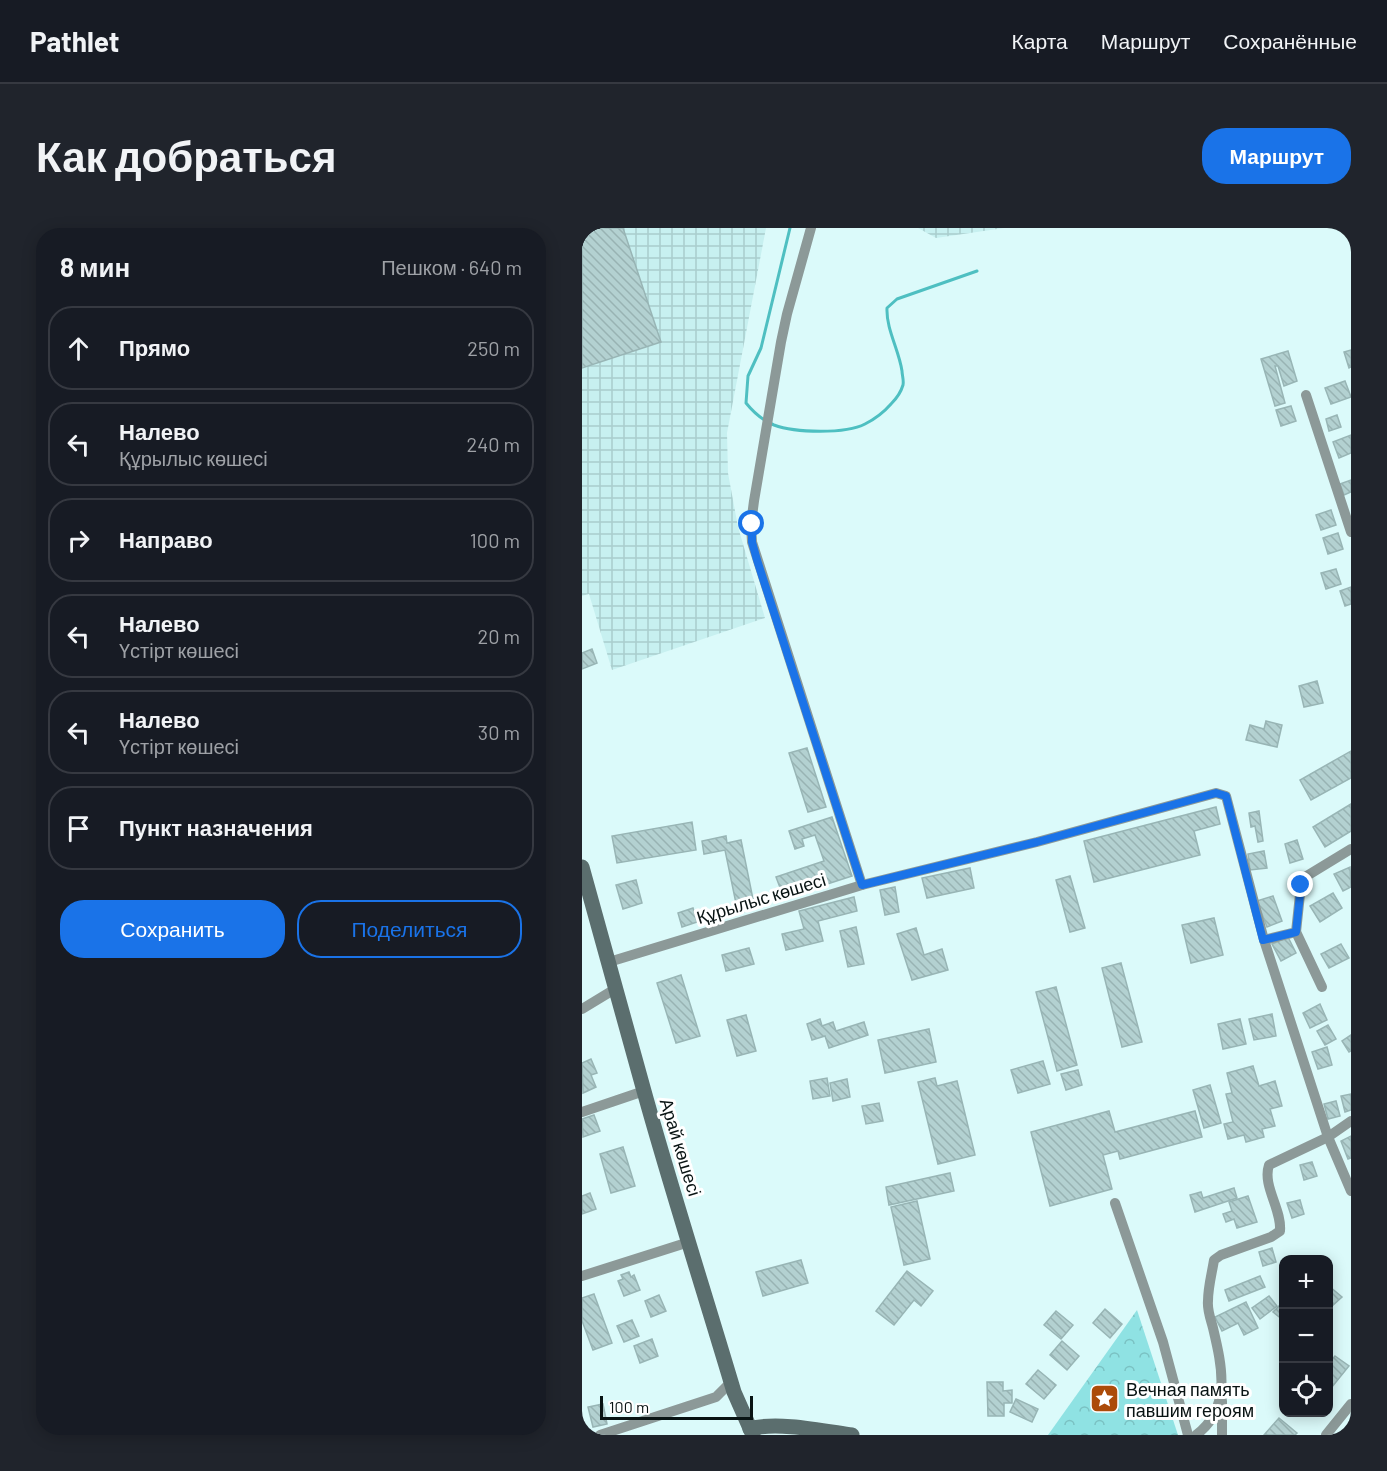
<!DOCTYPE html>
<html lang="ru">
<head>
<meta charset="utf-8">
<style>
	body { margin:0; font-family:Barlow,sans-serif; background:#20242c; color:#f1f3f6 }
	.controls { position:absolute; right:18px; bottom:18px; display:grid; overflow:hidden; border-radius:12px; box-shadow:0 3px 15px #0003 }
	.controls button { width:54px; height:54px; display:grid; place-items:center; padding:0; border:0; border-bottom:2px solid #363941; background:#171b24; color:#f1f3f6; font:30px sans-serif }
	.scale { position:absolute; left:18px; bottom:15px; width:153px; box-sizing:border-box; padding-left:6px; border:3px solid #081313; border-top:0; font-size:16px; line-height:21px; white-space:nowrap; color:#081313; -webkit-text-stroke:4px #fff; paint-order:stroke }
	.stop { position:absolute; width:18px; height:18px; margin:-14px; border:4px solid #1a73e8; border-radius:50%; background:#fff }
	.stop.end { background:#1a73e8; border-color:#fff; box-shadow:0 2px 6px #0008 }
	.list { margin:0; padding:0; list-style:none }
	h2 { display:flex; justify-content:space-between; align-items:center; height:78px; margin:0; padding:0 24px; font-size:26px }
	h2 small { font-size:20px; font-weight:400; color:#9ea1a6 }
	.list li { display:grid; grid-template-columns:39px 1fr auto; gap:18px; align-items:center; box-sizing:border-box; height:84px; margin:0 12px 12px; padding:0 12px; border:2px solid #363941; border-radius:24px }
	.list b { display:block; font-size:22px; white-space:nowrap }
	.list p { margin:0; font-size:20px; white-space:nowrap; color:#9ea1a6 }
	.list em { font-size:20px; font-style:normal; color:#9ea1a6 }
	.actions { display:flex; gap:12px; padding:18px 24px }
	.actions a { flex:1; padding:14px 0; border:2px solid #1a73e8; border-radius:24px; text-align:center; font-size:21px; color:#1a73e8 }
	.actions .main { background:#1a73e8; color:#fff }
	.icon { flex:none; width:33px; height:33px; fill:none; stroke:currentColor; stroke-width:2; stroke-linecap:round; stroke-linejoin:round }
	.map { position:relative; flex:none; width:769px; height:1207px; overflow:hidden; border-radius:24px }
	header { display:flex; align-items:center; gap:36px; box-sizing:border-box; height:84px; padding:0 30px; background:#171b24; border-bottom:2px solid #363941 }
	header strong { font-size:28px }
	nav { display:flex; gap:33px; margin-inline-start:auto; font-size:21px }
	.intro { display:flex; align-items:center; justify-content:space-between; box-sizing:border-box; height:144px; padding:0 36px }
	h1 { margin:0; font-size:42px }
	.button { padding:15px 27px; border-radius:24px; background:#1a73e8; color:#fff; font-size:21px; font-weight:700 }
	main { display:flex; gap:36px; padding:0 36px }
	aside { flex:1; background:#171b24; border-radius:24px; box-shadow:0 3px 15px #0003 }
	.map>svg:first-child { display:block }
</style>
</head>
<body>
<header>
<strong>Pathlet</strong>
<nav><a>Карта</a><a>Маршрут</a><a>Сохранённые</a></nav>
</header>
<div class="intro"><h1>Как добраться</h1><a class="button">Маршрут</a></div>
<main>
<aside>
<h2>8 мин<small>Пешком · 640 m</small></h2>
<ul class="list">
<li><svg class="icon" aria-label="ahead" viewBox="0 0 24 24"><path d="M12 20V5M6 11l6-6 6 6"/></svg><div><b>Прямо</b></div><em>250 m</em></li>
<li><svg class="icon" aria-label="left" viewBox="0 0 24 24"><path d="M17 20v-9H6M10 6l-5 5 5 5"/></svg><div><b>Налево</b><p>Құрылыс көшесі</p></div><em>240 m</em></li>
<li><svg class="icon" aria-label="right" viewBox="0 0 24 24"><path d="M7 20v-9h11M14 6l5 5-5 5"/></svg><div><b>Направо</b></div><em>100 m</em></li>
<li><svg class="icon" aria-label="left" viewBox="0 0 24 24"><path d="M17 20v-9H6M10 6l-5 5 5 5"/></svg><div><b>Налево</b><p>Үстірт көшесі</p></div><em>20 m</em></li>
<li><svg class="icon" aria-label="left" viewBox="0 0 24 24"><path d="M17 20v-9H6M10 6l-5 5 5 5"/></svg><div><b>Налево</b><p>Үстірт көшесі</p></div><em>30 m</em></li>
<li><svg class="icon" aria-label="arrive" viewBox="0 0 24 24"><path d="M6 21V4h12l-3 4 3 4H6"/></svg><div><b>Пункт назначения</b></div></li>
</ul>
<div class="actions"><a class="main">Сохранить</a><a>Поделиться</a></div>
</aside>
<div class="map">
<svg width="769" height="1207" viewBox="0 0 769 1207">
	<defs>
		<pattern id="industrial-grid" width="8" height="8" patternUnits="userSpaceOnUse" patternTransform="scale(1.5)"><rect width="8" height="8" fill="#c7f0f0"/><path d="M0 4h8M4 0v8" fill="none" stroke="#a9cdcd"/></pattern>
		<pattern id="forest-crowns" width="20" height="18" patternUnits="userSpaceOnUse" patternTransform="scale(1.5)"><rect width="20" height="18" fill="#8fe2e3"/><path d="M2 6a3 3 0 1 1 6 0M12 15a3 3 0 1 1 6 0" fill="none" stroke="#7ac1c2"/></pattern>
		<pattern id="building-back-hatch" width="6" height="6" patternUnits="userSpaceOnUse" patternTransform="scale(1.5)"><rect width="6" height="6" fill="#b3d1d1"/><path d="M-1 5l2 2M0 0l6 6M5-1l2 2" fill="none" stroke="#98b3b3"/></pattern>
	</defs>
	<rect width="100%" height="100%" fill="#dbfafa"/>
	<g fill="url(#industrial-grid)">
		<polygon points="0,0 184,0 145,205 146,245 156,299 183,390 30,442 7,366 0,368"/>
		<polygon points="336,0 422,0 354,10"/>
	</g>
	<polygon fill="url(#forest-crowns)" points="555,1082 596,1207 466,1207"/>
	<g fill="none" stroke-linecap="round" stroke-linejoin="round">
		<path stroke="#4ebfc1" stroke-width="3" d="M208,0L179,120L166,148L164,175C172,185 180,192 192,197C213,205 264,206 283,196C293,191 302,184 309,176C314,171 319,164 321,157C322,152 320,147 320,143C317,122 304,101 305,80L315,71L395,43"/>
	</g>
	<g fill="url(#building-back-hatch)" stroke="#98b5b5" stroke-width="1.5">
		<polygon points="0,0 41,0 79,114 0,140"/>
		<polygon points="769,122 769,139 767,140 762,124"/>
		<polygon points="706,123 715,153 702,158 696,138 693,138 703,175 693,178 679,131"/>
		<polygon points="763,153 769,169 749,176 743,160"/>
		<polygon points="709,178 714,193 699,198 694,182"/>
		<polygon points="755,187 759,199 747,203 744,191"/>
		<polygon points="769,207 769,225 757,230 751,214"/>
		<polygon points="769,252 769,264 762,267 758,256"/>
		<polygon points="749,282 754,297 739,302 734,287"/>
		<polygon points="756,305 761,321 746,326 741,310"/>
		<polygon points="754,341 759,356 744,361 739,345"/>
		<polygon points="769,359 769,376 763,378 758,363"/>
		<polygon points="10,421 15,435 0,441 0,425"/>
		<polygon points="735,453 741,475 722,479 717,458"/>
		<polygon points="684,493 700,497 695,519 664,512 668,497 682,501"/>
		<polygon points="225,520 244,579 226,584 207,525"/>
		<polygon points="769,523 769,550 729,572 718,552"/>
		<polygon points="769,576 769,603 743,619 731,599"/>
		<polygon points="634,579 638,596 612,603 618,627 512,654 502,613"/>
		<polygon points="677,583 681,613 676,614 673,598 669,599 667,585"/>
		<polygon points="250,589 270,648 202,670 194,649 242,633 233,607 220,611 222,618 213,621 207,603"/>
		<polygon points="110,594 114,622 35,635 30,608"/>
		<polygon points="144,608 145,615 159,612 173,681 156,685 143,622 122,626 120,613"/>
		<polygon points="715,612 721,631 708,635 703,616"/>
		<polygon points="682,623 685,640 668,642 666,626"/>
		<polygon points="768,639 769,659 761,663 752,646"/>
		<polygon points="388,640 392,660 345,670 340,650"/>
		<polygon points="488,648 503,700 488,704 474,652"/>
		<polygon points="54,652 60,675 41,681 34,657"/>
		<polygon points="313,659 317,684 303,687 298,662"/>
		<polygon points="751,665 760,680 738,694 728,678"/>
		<polygon points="691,668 700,693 685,699 675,673"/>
		<polygon points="272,669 275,683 236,693 241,713 204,722 200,706 222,701 217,683"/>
		<polygon points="111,680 115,694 100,699 96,685"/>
		<polygon points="632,690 641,727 609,735 600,697"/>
		<polygon points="274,699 282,736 266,739 258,703"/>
		<polygon points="334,700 342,727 360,721 366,742 330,752 315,706"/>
		<polygon points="706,709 714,725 699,733 690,716"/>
		<polygon points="759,716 767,730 747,740 739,726"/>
		<polygon points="167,720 172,736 144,743 140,727"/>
		<polygon points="539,735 560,814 540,819 520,740"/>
		<polygon points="99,747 118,808 94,815 75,755"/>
		<polygon points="474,759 495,837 475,843 454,764"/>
		<polygon points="738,776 745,792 728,800 721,785"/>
		<polygon points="690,786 694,808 672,812 667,791"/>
		<polygon points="164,787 174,823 155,828 145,792"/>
		<polygon points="238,791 240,798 251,794 254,803 282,794 286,807 247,820 243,808 230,812 225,796"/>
		<polygon points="658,791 664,816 641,821 636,796"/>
		<polygon points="746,797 754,811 743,817 735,803"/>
		<polygon points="347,801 354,834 303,845 296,812"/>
		<polygon points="769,807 769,823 767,824 760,813"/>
		<polygon points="745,819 750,837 736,841 730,824"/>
		<polygon points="9,831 15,845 9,847 14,859 1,865 0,835"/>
		<polygon points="461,833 468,856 436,865 429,842"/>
		<polygon points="671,838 677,858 693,853 700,878 688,881 693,898 680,901 682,909 664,914 662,907 646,911 642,896 651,894 644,866 650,865 645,845"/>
		<polygon points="496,842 500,857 484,862 479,846"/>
		<polygon points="245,850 248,868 231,871 228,853"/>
		<polygon points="353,850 355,858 375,853 393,927 356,936 336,854"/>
		<polygon points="265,851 268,869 251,873 248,855"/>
		<polygon points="628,857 639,895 622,900 611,862"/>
		<polygon points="769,866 769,882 763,884 759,868"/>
		<polygon points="754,873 758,888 746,891 742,876"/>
		<polygon points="297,875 301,893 284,896 280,878"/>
		<polygon points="527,883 533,904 613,883 620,909 538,931 536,923 521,927 530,961 468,978 449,904"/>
		<polygon points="12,887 18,903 1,909 0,891"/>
		<polygon points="769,908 769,930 766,931 759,913"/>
		<polygon points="41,919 53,958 29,965 18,926"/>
		<polygon points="730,934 735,948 722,952 718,937"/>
		<polygon points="368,945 372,963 307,977 304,959"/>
		<polygon points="652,960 655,970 613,984 608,967 619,964 621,970"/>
		<polygon points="8,965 14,981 0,986 0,968"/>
		<polygon points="666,968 675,994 655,1000 652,991 644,994 641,986 650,983 647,974"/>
		<polygon points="718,972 722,986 710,990 705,975"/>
		<polygon points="335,973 348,1031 322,1037 309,979"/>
		<polygon points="690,1020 694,1034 681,1038 677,1024"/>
		<polygon points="219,1032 226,1055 181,1068 174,1044"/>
		<polygon points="325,1043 351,1063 339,1078 332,1072 312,1097 294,1083"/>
		<polygon points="47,1044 49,1049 52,1047 58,1062 42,1068 36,1053 41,1051 39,1047"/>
		<polygon points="678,1048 683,1059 647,1073 643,1062"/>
		<polygon points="747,1058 760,1069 750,1078 746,1075"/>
		<polygon points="12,1066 30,1115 11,1122 0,1093 0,1070"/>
		<polygon points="77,1067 84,1083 69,1089 63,1073"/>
		<polygon points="687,1068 695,1078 678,1091 670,1080"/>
		<polygon points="702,1073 702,1093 691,1084"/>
		<polygon points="664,1074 676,1100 662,1107 656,1095 640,1103 633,1089"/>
		<polygon points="523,1081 540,1096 528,1110 511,1095"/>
		<polygon points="474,1083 491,1097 479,1111 462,1097"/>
		<polygon points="50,1092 57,1108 42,1114 35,1098"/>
		<polygon points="70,1111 76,1128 58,1135 52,1118"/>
		<polygon points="480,1113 497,1128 485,1142 468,1127"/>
		<polygon points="753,1128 767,1138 746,1164 746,1136"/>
		<polygon points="456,1142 474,1157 462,1171 444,1156"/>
		<polygon points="405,1154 421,1154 421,1163 430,1162 430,1175 422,1175 422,1188 406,1188"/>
		<polygon points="434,1171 456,1181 450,1194 428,1184"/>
		<polygon points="21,1176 25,1196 11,1199 6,1179"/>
		<polygon points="697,1190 715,1205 713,1207 682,1207"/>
	</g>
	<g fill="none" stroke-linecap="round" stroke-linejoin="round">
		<g stroke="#8c9998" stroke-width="10">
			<polyline points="229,0 205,86 199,114 172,273 169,296 170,314 280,657"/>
			<polyline points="724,167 769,304"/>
			<polyline points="714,704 740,759"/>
			<polyline points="682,712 714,704 719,657 723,649 769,621"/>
			<polyline points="27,734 280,657 455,614 634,565 644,568 682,712 746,909 769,963"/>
			<polyline points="0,781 33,761"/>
			<polyline points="0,884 62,863"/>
			<polyline points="533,975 581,1114 606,1207"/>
			<polyline points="0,1048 107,1014"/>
			<polyline points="640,1173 640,1207"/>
			<polyline points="18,1207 134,1169 149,1154"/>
			<path d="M614,1207C650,1180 640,1138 631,1100C629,1092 625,1082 626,1073C626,1059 630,1045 632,1032L639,1027L689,1009L698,1003C700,981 680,958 687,937L746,909L769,893"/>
			<polyline points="744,1207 769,1176"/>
		</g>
		<g stroke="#5b6e6e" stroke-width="15">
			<path d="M0,639C21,714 41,788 62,863C89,960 120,1057 149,1154L152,1164L171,1207"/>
			<path d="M168,1201C194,1193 242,1203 270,1207"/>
		</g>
	</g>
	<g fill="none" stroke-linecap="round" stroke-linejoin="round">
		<polyline stroke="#1a73e8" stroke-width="8" points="170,296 170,314 175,332 280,657 455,614 634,565 644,568 681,712 714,704 719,657"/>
	</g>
	<defs>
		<symbol id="sight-square" viewBox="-11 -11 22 22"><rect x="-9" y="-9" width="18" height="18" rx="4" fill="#ac4b09" stroke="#fff"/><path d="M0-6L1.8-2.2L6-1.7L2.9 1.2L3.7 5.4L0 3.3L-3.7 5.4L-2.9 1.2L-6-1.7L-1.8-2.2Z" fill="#fff"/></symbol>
	</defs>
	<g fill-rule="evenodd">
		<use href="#sight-square" x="506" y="1154" width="33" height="33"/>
	</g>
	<g text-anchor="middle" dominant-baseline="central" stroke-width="6" stroke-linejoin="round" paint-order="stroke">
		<g font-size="18" fill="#081313" stroke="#fff">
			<text transform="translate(179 670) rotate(-17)">Құрылыс көшесі</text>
			<text transform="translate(99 919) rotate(73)">Арай көшесі</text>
		</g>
		<g font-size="18" fill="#081313" stroke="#fff" text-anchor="start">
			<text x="544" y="1161">Вечная память<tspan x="544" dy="21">павшим героям</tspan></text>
		</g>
	</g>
</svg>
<div class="controls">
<button>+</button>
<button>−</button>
<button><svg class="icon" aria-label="locate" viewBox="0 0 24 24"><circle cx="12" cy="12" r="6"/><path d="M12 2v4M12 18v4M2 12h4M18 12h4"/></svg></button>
</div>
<div class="scale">100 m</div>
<div class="stop" style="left:170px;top:296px"></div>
<div class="stop end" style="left:719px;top:657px"></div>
</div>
</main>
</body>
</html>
